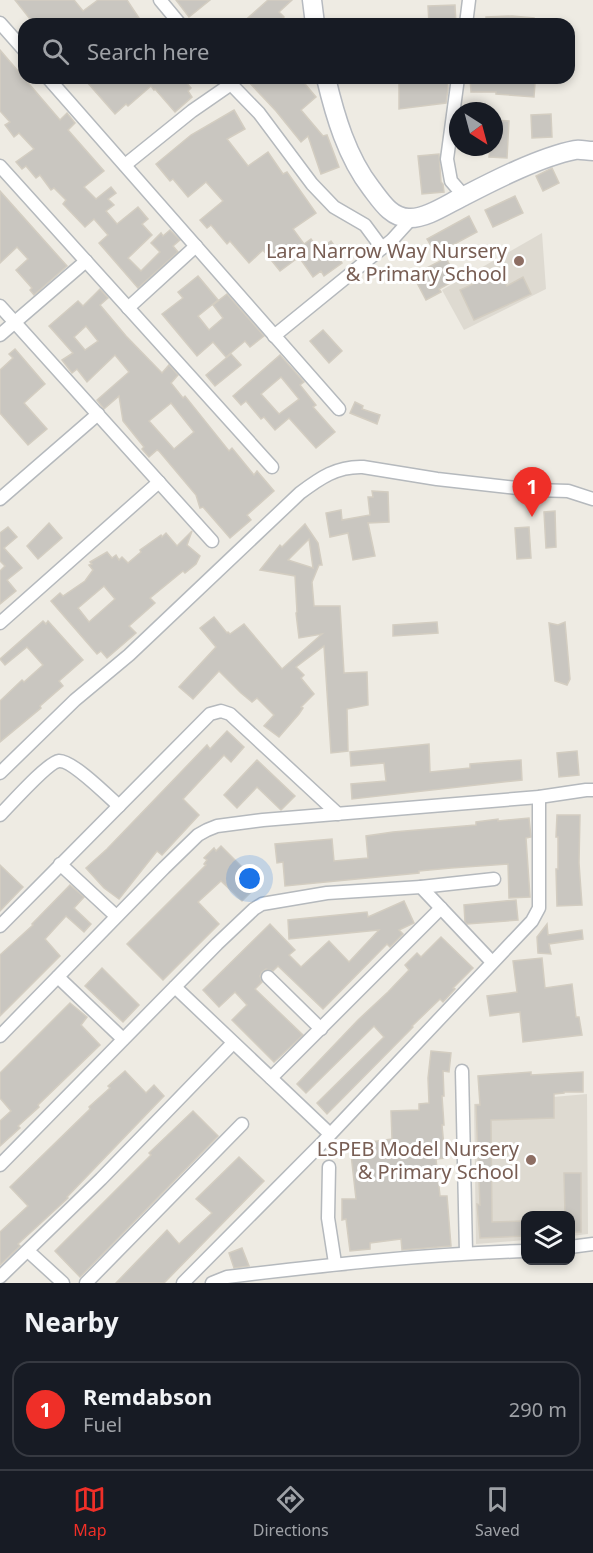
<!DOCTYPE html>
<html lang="en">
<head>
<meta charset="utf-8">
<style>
	body { margin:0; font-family:"Noto Sans",sans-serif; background:#242831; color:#f1f3f6 }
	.controls { position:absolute; right:18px; bottom:18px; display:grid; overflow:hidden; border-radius:12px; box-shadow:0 3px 9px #0003 }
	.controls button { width:54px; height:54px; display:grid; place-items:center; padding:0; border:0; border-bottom:2px solid #363941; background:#171b24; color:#f1f3f6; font:30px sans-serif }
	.compass { position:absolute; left:449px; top:102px; width:54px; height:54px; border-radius:50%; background:#171b24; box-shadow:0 3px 9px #0003; rotate:144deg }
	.you { position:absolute; left:250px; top:879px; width:21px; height:21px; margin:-15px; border:4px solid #fff; border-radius:50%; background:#1a73e8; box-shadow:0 0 0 9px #1a73e833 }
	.badge { display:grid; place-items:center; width:39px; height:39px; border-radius:50%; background:#ef2f28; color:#fff; font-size:20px; font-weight:700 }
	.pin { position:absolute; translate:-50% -50px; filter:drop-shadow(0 2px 3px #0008) }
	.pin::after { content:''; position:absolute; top:32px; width:21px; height:18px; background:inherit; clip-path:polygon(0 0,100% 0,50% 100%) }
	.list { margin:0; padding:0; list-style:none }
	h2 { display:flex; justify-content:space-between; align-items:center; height:78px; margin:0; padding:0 24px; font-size:26px }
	h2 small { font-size:20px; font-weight:400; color:#9ea1a6 }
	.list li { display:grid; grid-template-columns:39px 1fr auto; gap:18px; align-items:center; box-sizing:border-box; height:96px; margin:0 12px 12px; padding:0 12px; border:2px solid #363941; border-radius:18px }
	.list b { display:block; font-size:22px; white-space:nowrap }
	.list p { margin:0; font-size:20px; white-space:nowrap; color:#9ea1a6 }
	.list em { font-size:20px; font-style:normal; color:#9ea1a6 }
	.icon { flex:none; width:33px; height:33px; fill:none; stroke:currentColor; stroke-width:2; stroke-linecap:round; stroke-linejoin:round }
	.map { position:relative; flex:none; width:593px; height:1283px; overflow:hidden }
	.search { position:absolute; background:#171b24; box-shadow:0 3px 9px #0003; left:18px; right:18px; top:18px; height:66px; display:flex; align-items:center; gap:15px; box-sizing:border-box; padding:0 21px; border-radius:18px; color:#9ea1a6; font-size:22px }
	.sheet { height:186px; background:#171b24 }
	nav { display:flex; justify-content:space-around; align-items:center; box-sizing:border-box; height:84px; border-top:2px solid #363941; background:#171b24; font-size:16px; color:#9ea1a6 }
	nav a { display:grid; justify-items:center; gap:3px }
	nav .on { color:#ef2f28 }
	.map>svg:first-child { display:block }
</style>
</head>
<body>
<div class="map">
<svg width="593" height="1283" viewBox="0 0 593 1283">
	<rect width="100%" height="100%" fill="#eeebe3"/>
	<g fill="#dedad1">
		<polygon points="542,233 546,289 464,330 442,290"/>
		<polygon points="587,1094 588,1234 571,1236 570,1216 526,1216 525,1240 476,1244 474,1104"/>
	</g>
	<g fill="#c9c6c0" stroke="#d3cdc1" stroke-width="1.5" fill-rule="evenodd">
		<polygon points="15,0 74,0 83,11 98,0 127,0 141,21 136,24 34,24"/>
		<polygon points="176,0 210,0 189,17"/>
		<polygon points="268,0 292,0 279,12 284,17 276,24 241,24"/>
		<polygon points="455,5 456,24 429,24 428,6"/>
		<polygon points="512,16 534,18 533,24 486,24 486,17"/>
		<polygon points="0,50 60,120 67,113 75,123 68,130 104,171 84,187 96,199 111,187 116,193 108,199 114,205 106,211 117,224 138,207 148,219 142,224 152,235 128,258 141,271 160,252 151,243 161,233 163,236 170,230 180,240 173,246 178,252 138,288 99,243 108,235 94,219 85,227 63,204 66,200 54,188 51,190 40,175 36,178 26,166 22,169 16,162 34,149 19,133 14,137 5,125 10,122 0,111"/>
		<polygon points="91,78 119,78 123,82 128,78 182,78 191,88 188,91 192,97 175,112 155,89 154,90 151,86 128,106 126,104 115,114 87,82"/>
		<polygon points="245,78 300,78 316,97 301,110 323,136 327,135 339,167 321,174 308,136 301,142 276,111"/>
		<polygon points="411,78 447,78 448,89 446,103 399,109 399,82 412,82"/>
		<polygon points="470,78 479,78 479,81 535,83 534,97 496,94 496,92 471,92"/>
		<polygon points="234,110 245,129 227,139 248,166 268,152 283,174 287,172 316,213 293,229 304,244 311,239 319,250 331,241 336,248 339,245 345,253 339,258 342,263 324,276 321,271 313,277 299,257 280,271 263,250 249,263 230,241 227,244 211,225 207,228 200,220 223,201 206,182 188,197 173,179 170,181 156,164 191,135"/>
		<polygon points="551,114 552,137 532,138 531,115"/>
		<polygon points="494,120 509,121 507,158 489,157 490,147 494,147"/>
		<polygon points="439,154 441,182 443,184 444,192 422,194 418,156"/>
		<polygon points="552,168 559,183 543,191 536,176"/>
		<polygon points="0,191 67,266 34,295 30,290 32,288 16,270 28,259 17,247 0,263"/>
		<polygon points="515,196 523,213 493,227 485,210"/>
		<polygon points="469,216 477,232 436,254 427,239"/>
		<polygon points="446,258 453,271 455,270 459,278 439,289 441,292 426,300 413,275"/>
		<polygon points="499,272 507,286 523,277 531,294 474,320 460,290"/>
		<polygon points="198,276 218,300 198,316 209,330 223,318 213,305 227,294 264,336 250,347 245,341 226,357 213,342 197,356 162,314 183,298 178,292"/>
		<path d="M100,289L108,298L100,305L126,336L162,373L169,365L178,375L171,383L183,398L185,396L229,451L232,448L254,475L257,471L274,491L247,515L251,520L230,538L203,507L200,508L196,495L159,451L157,450L149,457L142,449L144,447L123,421L119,396L104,409L97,400L129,372L115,355L87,382L77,369L72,373L62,360L73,353L49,326L78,301L83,306ZM86,326L98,341L85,350L74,337ZM171,403L194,432L174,449L149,421Z"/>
		<polygon points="323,330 342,351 329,363 310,341"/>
		<polygon points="15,349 45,384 24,403 47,429 28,445 0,413 0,370 13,358 9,354"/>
		<polygon points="231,354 241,365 215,386 206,375"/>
		<path d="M280,355L304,382L300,385L316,405L313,407L335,432L316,448L289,418L275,430L264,417L261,419L246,401L241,405L233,396ZM281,377L299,399L279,414L261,394Z"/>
		<polygon points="355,402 363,406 362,409 380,415 377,424 350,413"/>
		<polygon points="372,491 388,492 389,522 368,523 375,556 353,560 348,533 330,537 326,513 341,510 342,520 370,515 368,497 373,497"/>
		<polygon points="555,511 556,547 546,548 544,512"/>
		<polygon points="49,523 62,538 38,559 27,546"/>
		<path d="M305,524L318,543L322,565H319L312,582L314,606H340L344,673L367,672L368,705L347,709L348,751L331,753L324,646L296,667L304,675L301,678L314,694L301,707L303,708L299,714L279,737L264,726L274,715L257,698L252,702L241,693L219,671L193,699L179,687L216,647L200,628L214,617L227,633L228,632L230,634L244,624L282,669L322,634L299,638L296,613L297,612L295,576L260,570L280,545L282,547ZM309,539L313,568L288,560Z"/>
		<polygon points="8,527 17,537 4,548 22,568 7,580 16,591 0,604 0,571 5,566 0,561 0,533"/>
		<polygon points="529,527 531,558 517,559 515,528"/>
		<path d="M192,531L187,545L200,556L196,564L185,573L183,571L150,598L155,603L129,626L136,633L107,658L101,651L97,654L51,601L60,593L63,596L85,581L93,570L89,565L92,564L90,562L107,552L112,558L116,555L119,560L122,557L128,563L141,552L140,550L161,535L162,537L166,533L177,546ZM104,586L115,599L89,622L78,608Z"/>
		<polygon points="43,621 46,624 48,621 83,660 59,681 63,686 40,706 41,708 0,742 0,701 22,680 24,682 43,665 27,647 5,665 0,659"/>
		<polygon points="437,622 438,633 393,636 393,625"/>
		<polygon points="565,622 570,679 567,685 555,681 549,623 558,625"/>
		<polygon points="227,731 244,747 231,762 224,755 183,799 199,815 162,855 157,851 119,899 104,888 86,868 107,849 207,745 210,749"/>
		<polygon points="429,744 430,772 470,768 470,764 521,760 522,780 352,799 351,784 386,781 384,763 351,766 350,752"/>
		<polygon points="577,751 579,775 559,777 557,753"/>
		<polygon points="257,760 295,796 281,810 257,787 237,808 224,795"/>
		<polygon points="557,815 580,815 579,863 582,905 557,906 556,869 558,869 558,837 556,837"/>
		<polygon points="529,818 531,837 526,838 530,897 509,898 508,864 451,868 419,871 419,873 285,886 283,862 277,863 275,844 332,839 334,861 368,858 366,836 393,832 476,825 476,822 498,819 498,821"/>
		<polygon points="221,846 259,884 242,901 221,881 198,902 219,924 163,980 127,944 206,865 204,864 207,860 204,858 214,848 216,851"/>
		<polygon points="0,865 23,887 0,911"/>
		<polygon points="70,885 84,897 74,908 91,924 84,932 66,916 45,939 60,956 0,1016 0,955 33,925 32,924"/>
		<polygon points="516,900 518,920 467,924 465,922 464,905"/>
		<polygon points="404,901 414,923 399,930 403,934 390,947 387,944 323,1009 278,966 273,971 266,969 262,972 260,976 262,982 255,989 303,1035 274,1062 232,1020 247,1005 235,992 219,1007 203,990 270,924 295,950 289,955 301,967 329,941 349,962 379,930 289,939 288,920 367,912 368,917"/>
		<polygon points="547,924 548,935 582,930 583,939 549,944 551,954 538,953 537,937"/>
		<polygon points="441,937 473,968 453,988 455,989 443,1002 440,999 412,1026 413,1027 327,1114 317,1103 384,1037 374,1026 306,1093 297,1084 358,1020 388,992 409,970 405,965 417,953 421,957"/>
		<polygon points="542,958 545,988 572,984 576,1017 579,1017 582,1035 523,1042 520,1012 490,1016 487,996 517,992 513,961"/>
		<polygon points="102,968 139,1005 123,1022 85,986"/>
		<polygon points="70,1003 87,1017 81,1025 100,1045 38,1105 39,1107 18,1126 20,1128 0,1146 0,1121 11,1111 0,1098 0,1073"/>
		<polygon points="431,1051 451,1053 449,1072 443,1071 444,1096 442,1096 444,1125 442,1125 445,1158 436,1159 440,1196 447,1196 451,1246 402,1250 401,1239 370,1243 370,1249 350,1251 346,1219 342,1220 342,1199 356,1199 350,1145 392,1139 391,1111 419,1110 419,1104 429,1103 428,1078"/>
		<polygon points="125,1071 146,1093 154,1085 164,1096 67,1197 68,1198 18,1244 20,1246 0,1265 0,1232 28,1206 10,1187 90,1109 89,1107 110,1088 108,1086"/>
		<polygon points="531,1072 531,1075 583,1072 583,1092 564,1092 564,1093 554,1094 554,1118 491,1120 492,1222 525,1221 525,1236 480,1238 477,1204 480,1205 476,1105 480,1105 478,1076"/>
		<polygon points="193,1111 218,1136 80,1277 55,1251 151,1155 149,1153"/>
		<polygon points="239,1157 264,1181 164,1283 116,1283 167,1230 179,1244 212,1213 196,1199"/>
		<polygon points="564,1173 581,1173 581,1232 570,1232 570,1215 565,1215"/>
		<polygon points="242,1248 249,1266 234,1268 229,1253"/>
	</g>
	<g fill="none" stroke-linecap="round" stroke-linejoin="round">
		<defs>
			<g id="street">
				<polyline points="160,0 180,24"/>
				<polyline points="0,23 24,50"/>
				<polyline points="466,24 469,0"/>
				<polyline points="48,78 339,409"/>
				<polyline points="225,78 259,113 312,184 334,207 365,225 382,248"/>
				<polyline points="458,78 447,159 451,181 464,196"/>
				<polyline points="125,165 192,111 231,84"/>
				<polyline points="0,166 272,467"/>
				<polyline points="0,306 212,541"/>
				<polyline points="128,308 196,246"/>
				<polyline points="0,335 86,261"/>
				<polyline points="274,336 392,240 411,219"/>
				<polyline points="0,499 98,414"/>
				<polyline points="0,623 159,482"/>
				<path d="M0,773L75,700L129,655L300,493C320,478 337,466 363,467L437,479L535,490L568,491L593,499"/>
				<path d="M0,815C10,805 48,762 59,761C72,760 109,797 119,806"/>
				<polyline points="60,864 116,916"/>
				<polyline points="421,887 494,879"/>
				<polyline points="0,926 210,714 221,711 230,714 338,814"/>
				<polyline points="58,977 123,1039"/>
				<polyline points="268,977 321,1029"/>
				<polyline points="175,987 330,1134"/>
				<polyline points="0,1036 164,868 198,835 207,830 217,826 263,820 539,797 586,790 593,790"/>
				<polyline points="462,1071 466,1253"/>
				<polyline points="271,1078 441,908"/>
				<polyline points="0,1165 217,944 254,909 262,904 327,893 421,887 492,962"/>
				<polyline points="329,1167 328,1218 335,1263"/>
				<polyline points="570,1247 593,1244"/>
				<polyline points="28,1251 63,1283"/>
				<polyline points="0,1277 101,1179 233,1043"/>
				<polyline points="86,1283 242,1124"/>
				<polyline points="183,1283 323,1142 532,921 539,908 539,797"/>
				<path d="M212,1283L227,1277C326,1265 425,1254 526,1251"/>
			</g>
			<g id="secondary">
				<polyline points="312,0 315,24"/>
				<path d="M326,78C335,116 347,157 371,188C381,201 391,218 409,218C426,219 449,203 464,196C495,180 540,157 575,150C580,149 587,151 593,151"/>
			</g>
		</defs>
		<use href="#street" stroke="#b5b9bd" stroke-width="15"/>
		<use href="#secondary" stroke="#b6bac0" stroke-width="21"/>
		<use href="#street" stroke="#fff" stroke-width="12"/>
		<use href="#secondary" stroke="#fff" stroke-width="18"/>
	</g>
	<g fill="#8d6e63" stroke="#fff" stroke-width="2">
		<circle cx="519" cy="261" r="6"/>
		<circle cx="531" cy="1160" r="6"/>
	</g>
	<g text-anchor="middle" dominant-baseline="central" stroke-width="6" stroke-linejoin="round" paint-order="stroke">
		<g font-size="20" fill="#785e54" stroke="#fff" text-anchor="end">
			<text x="507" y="250">Lara Narrow Way Nursery<tspan x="507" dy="23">&amp; Primary School</tspan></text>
			<text x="519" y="1148">LSPEB Model Nursery<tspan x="519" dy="23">&amp; Primary School</tspan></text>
		</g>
	</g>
</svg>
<div class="controls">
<button><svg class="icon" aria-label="layers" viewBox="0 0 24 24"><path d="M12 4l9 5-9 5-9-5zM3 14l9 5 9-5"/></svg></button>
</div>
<svg class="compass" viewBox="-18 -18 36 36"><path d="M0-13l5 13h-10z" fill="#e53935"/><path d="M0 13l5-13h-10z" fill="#9ea1a6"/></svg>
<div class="you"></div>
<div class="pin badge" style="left:532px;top:517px">1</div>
<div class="search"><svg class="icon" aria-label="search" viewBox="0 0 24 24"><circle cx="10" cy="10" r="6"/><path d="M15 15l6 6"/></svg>Search here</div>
</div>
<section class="sheet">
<h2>Nearby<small></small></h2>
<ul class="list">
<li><span class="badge">1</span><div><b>Remdabson</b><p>Fuel</p></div><em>290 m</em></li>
</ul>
</section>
<nav>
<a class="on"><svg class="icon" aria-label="map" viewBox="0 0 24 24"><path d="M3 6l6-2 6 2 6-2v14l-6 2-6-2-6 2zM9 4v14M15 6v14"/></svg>Map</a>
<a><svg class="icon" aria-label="directions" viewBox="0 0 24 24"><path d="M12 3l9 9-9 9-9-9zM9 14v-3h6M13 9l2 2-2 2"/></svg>Directions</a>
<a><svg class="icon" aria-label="saved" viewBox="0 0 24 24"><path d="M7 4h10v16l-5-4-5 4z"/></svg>Saved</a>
</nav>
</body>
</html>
